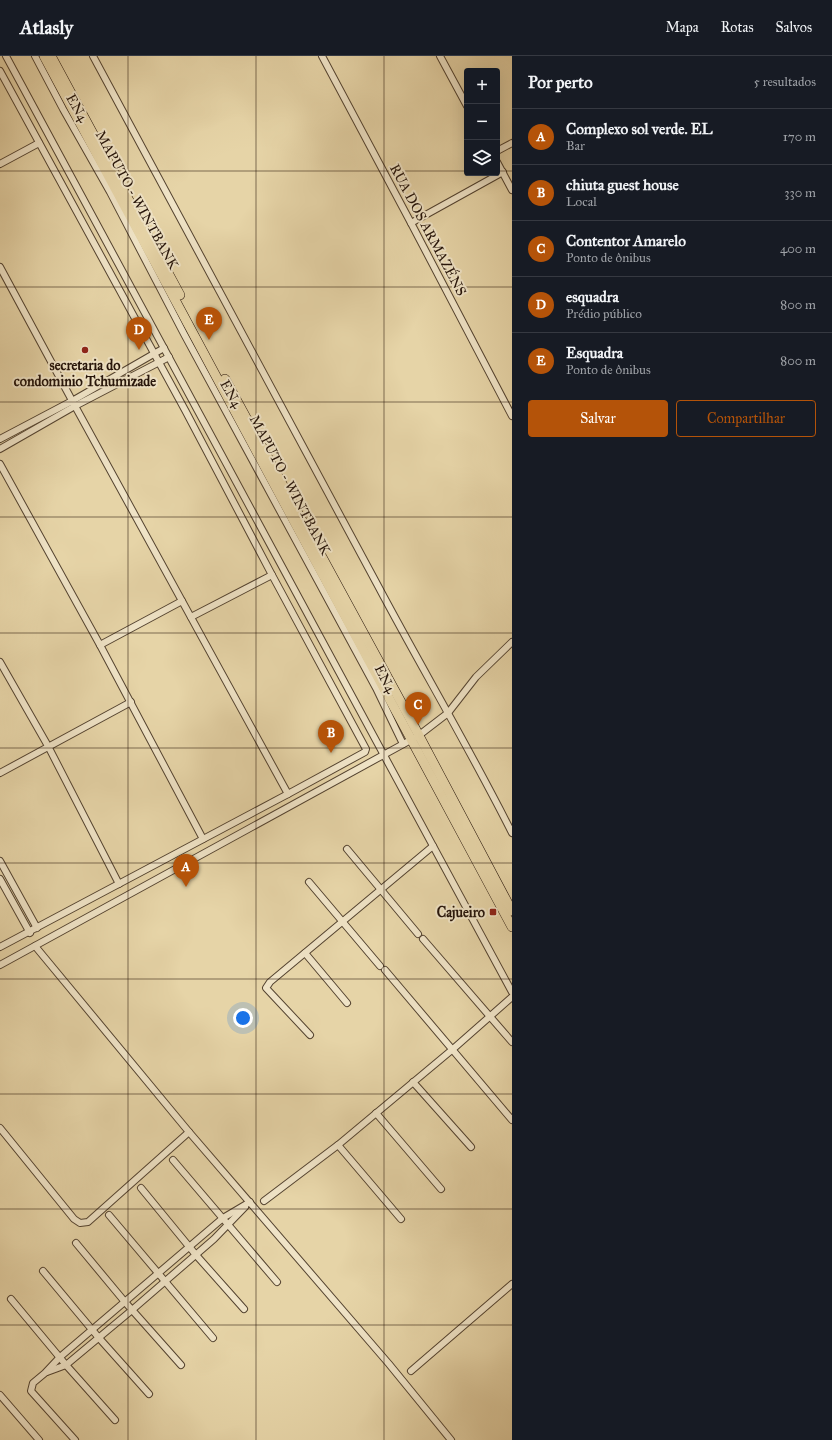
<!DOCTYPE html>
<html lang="pt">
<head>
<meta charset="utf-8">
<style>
	body { margin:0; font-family:"IM FELL Great Primer",serif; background:#242831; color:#f1f3f6 }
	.controls { position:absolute; right:12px; top:12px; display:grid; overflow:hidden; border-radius:4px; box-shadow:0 4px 16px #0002 }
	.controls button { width:36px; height:36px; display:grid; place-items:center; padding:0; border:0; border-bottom:1px solid #363941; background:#171b24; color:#f1f3f6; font:20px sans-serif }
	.you { position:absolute; left:243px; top:962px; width:14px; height:14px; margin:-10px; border:3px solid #fff; border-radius:50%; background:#1a73e8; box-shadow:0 0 0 6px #1a73e833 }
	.badge { display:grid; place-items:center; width:26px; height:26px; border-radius:50%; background:#b45309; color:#fff; font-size:13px; font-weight:700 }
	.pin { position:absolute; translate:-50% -33px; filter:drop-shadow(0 1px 2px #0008) }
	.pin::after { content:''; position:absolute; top:21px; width:14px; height:12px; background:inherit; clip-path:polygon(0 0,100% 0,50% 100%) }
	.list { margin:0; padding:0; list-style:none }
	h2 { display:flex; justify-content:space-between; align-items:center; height:52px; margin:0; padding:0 16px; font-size:17px }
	h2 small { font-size:13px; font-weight:400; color:#9ea1a6 }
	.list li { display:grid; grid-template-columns:26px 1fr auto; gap:12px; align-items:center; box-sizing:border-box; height:56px; padding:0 16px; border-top:1px solid #363941 }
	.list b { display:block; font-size:15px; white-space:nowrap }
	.list p { margin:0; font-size:13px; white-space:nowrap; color:#9ea1a6 }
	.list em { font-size:13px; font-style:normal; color:#9ea1a6 }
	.actions { display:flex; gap:8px; padding:12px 16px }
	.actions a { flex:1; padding:9px 0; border:1px solid #b45309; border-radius:4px; text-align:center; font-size:14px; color:#b45309 }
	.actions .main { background:#b45309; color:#fff }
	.icon { flex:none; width:22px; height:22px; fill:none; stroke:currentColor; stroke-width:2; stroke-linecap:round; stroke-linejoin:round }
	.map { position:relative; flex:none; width:512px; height:1384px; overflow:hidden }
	header { display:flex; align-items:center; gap:24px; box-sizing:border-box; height:56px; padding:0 20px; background:#171b24; border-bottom:1px solid #363941 }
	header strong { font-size:19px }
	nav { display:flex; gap:22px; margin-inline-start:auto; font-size:14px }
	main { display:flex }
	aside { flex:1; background:#171b24 }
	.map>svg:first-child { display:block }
</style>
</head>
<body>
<header>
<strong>Atlasly</strong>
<nav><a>Mapa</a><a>Rotas</a><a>Salvos</a></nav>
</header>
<main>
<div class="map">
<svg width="512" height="1384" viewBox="0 0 512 1384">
	<rect width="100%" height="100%" fill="#e6d4a7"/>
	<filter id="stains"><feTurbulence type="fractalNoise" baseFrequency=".005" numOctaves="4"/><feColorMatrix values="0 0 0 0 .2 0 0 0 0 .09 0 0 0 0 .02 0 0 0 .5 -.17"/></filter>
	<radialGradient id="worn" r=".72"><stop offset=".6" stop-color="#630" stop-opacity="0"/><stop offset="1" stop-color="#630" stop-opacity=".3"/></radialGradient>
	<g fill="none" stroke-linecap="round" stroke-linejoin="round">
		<defs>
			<g id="minor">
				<polyline points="6,0 512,936"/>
				<polyline points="35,0 63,53 110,136 184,278 376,632 403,688"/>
				<path d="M93,0C188,175 282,352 377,528C421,611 470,693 512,777"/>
				<polyline points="322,0 411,167 512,360"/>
				<polyline points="440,0 467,50"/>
				<polyline points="0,15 185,354 272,519 366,693 365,696 288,738 0,891"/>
				<polyline points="497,95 512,87"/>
				<polyline points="497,106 512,134"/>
				<polyline points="0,108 39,87"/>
				<polyline points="411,167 503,116"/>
				<polyline points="0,211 75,350 288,738"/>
				<polyline points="0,383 72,345 164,292"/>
				<polyline points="0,393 75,350 169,301"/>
				<polyline points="0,408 100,589 203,783"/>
				<polyline points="191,561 272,519"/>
				<polyline points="100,589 182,545"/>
				<polyline points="0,606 48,690 119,828"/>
				<polyline points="0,717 131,646"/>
				<polyline points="347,793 418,878"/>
				<polyline points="0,805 37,872"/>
				<polyline points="0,823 30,877"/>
				<polyline points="309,826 380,910"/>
				<polyline points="423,883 512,986"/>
				<polyline points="35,890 189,1076 389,1308 451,1384"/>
				<polyline points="305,897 347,947"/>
				<polyline points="0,909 418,680 448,657 476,621 512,586"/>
				<polyline points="385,914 512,1064"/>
				<polyline points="310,979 266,932 270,926 433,790"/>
				<polyline points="413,1026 471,1091"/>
				<polyline points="376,1057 441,1133"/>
				<polyline points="0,1072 74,1163 80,1167 88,1166 189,1076"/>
				<polyline points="338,1089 401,1163"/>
				<polyline points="173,1104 277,1226"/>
				<polyline points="141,1132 196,1199 244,1253"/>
				<polyline points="264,1145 338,1089 453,993 512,941"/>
				<polyline points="109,1159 213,1282"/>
				<polyline points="76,1187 125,1246 181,1309"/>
				<polyline points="43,1215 99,1282 149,1338"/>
				<polyline points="11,1243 66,1309 115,1364"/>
				<polyline points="411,1315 512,1228"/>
				<polyline points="47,1316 66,1309 132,1254 214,1183 245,1151"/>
				<polyline points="0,1339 39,1384"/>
				<polyline points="75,1384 31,1335 33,1327 45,1317 60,1301 223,1162 250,1146"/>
			</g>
			<g id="highway">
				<polyline points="44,0 512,871"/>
				<polyline points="51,0 180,239"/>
				<polyline points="225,323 408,659 512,855"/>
			</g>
		</defs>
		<use href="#minor" stroke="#544330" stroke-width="8"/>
		<use href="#highway" stroke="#241309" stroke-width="10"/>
		<use href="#minor" stroke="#efe3c6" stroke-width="6"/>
		<use href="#highway" stroke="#e6d4a7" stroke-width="9"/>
	</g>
	<path fill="none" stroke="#241309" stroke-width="1" stroke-opacity="0.55" d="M128,0V1384M256,0V1384M384,0V1384M0,115H467M497,115H512M0,231H512M0,346H512M0,461H512M0,577H512M0,692H512M0,807H512M0,923H512M0,1038H512M0,1153H512M0,1269H512"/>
	<g fill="#8f2418" stroke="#efe3c6" stroke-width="1.5">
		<circle cx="85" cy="294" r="4"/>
		<rect x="489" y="852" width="8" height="8" rx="2"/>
	</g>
	<g text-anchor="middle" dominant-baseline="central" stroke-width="4" stroke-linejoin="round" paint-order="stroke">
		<g font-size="14" fill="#241309" stroke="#efe3c6">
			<text transform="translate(77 52) rotate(61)">EN4</text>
			<text transform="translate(137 144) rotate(61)">MAPUTO - WINTBANK</text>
			<text transform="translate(428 174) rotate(62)">RUA DOS ARMAZÉNS</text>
			<text transform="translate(231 338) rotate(61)">EN4</text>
			<text transform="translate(290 429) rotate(62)">MAPUTO - WINTBANK</text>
			<text transform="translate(385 623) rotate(63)">EN4</text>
		</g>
		<g font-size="14" font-weight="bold" fill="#241309" stroke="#efe3c6">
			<text x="85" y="309">secretaria do<tspan x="85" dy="16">condominio Tchumizade</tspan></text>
			<text x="485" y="856" text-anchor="end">Cajueiro</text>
		</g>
	</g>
	<rect width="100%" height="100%" filter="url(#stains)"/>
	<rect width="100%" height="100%" fill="url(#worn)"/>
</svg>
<div class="controls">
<button>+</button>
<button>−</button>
<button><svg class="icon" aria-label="layers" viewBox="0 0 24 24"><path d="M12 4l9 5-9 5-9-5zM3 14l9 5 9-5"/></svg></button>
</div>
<div class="you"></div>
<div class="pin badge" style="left:186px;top:831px">A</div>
<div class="pin badge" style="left:331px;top:697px">B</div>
<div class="pin badge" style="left:418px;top:669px">C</div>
<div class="pin badge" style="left:139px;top:294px">D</div>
<div class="pin badge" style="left:209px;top:284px">E</div>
</div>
<aside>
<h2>Por perto<small>5 resultados</small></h2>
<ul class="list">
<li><span class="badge">A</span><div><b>Complexo sol verde. EL</b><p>Bar</p></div><em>170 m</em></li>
<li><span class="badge">B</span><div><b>chiuta guest house</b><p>Local</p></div><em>330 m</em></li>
<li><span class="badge">C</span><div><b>Contentor Amarelo</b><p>Ponto de ônibus</p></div><em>400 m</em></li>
<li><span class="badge">D</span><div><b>esquadra</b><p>Prédio público</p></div><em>800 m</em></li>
<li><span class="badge">E</span><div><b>Esquadra</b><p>Ponto de ônibus</p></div><em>800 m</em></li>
</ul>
<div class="actions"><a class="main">Salvar</a><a>Compartilhar</a></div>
</aside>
</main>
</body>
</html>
